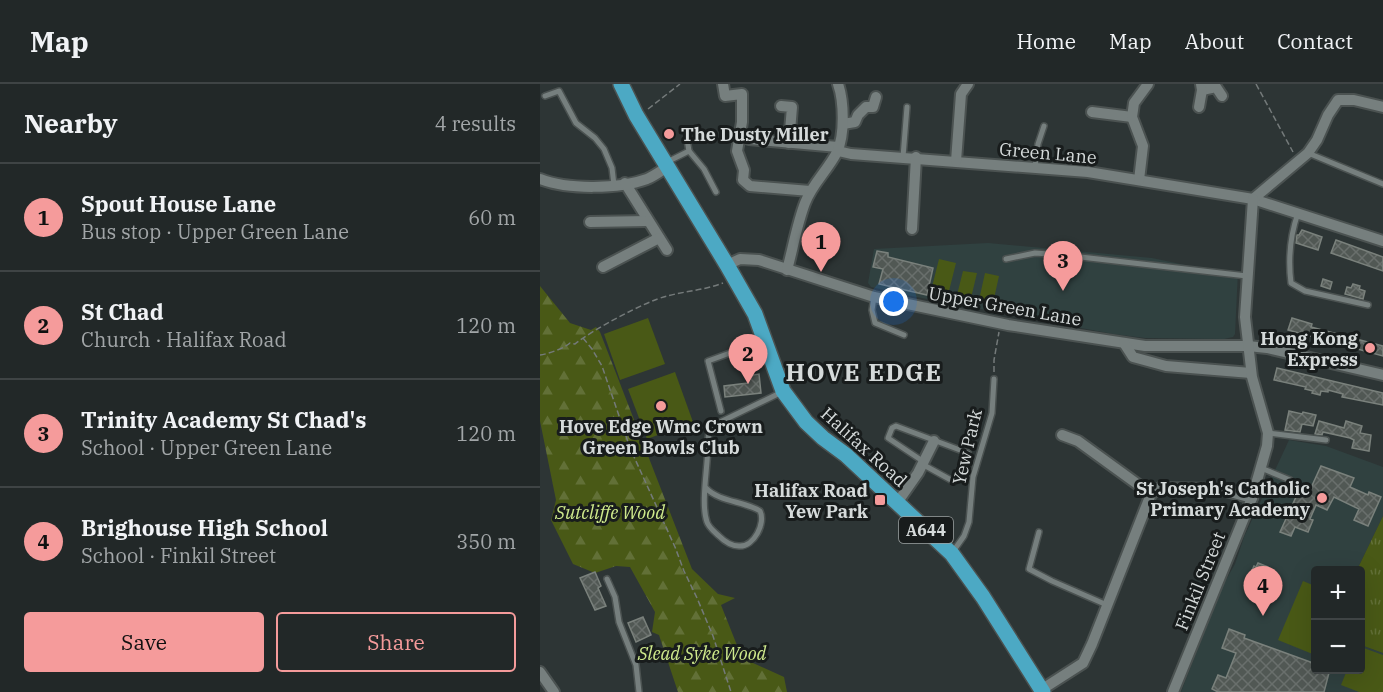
<!DOCTYPE html>
<html lang="en">
<head>
<meta charset="utf-8">
<style>
	body { margin:0; font-family:"IBM Plex Serif",serif; background:#2a3030; color:#f1f3f6 }
	.controls { position:absolute; right:18px; bottom:18px; display:grid; overflow:hidden; border-radius:6px; box-shadow:0 6px 24px #0002 }
	.controls button { width:54px; height:54px; display:grid; place-items:center; padding:0; border:0; border-bottom:2px solid #3f4445; background:#222828; color:#f1f3f6; font:30px sans-serif }
	.you { position:absolute; left:354px; top:218px; width:21px; height:21px; margin:-15px; border:4px solid #fff; border-radius:50%; background:#1a73e8; box-shadow:0 0 0 9px #1a73e833 }
	.badge { display:grid; place-items:center; width:39px; height:39px; border-radius:50%; background:#f59b9b; color:#111; font-size:20px; font-weight:700 }
	.pin { position:absolute; translate:-50% -50px; filter:drop-shadow(0 2px 3px #0008) }
	.pin::after { content:''; position:absolute; top:32px; width:21px; height:18px; background:inherit; clip-path:polygon(0 0,100% 0,50% 100%) }
	.list { margin:0; padding:0; list-style:none }
	h2 { display:flex; justify-content:space-between; align-items:center; height:78px; margin:0; padding:0 24px; font-size:26px }
	h2 small { font-size:20px; font-weight:400; color:#a2a6a8 }
	.list li { display:grid; grid-template-columns:39px 1fr auto; gap:18px; align-items:center; box-sizing:border-box; height:108px; padding:0 24px; border-top:2px solid #3f4445 }
	.list b { display:block; font-size:22px; white-space:nowrap }
	.list p { margin:0; font-size:20px; white-space:nowrap; color:#a2a6a8 }
	.list em { font-size:20px; font-style:normal; color:#a2a6a8 }
	.actions { display:flex; gap:12px; padding:18px 24px }
	.actions a { flex:1; padding:14px 0; border:2px solid #f59b9b; border-radius:6px; text-align:center; font-size:21px; color:#f59b9b }
	.actions .main { background:#f59b9b; color:#111 }
	.map { position:relative; flex:none; width:843px; height:608px; overflow:hidden }
	header { display:flex; align-items:center; gap:36px; box-sizing:border-box; height:84px; padding:0 30px; background:#222828; border-bottom:2px solid #3f4445 }
	header strong { font-size:28px }
	nav { display:flex; gap:33px; margin-inline-start:auto; font-size:21px }
	main { display:flex }
	aside { flex:1; background:#222828 }
	.map>svg:first-child { display:block }
</style>
</head>
<body>
<header>
<strong>Map</strong>
<nav><a>Home</a><a>Map</a><a>About</a><a>Contact</a></nav>
</header>
<main>
<aside>
<h2>Nearby<small>4 results</small></h2>
<ul class="list">
<li><span class="badge">1</span><div><b>Spout House Lane</b><p>Bus stop · Upper Green Lane</p></div><em>60 m</em></li>
<li><span class="badge">2</span><div><b>St Chad</b><p>Church · Halifax Road</p></div><em>120 m</em></li>
<li><span class="badge">3</span><div><b>Trinity Academy St Chad's</b><p>School · Upper Green Lane</p></div><em>120 m</em></li>
<li><span class="badge">4</span><div><b>Brighouse High School</b><p>School · Finkil Street</p></div><em>350 m</em></li>
</ul>
<div class="actions"><a class="main">Save</a><a>Share</a></div>
</aside>
<div class="map">
<svg width="843" height="608" viewBox="0 0 843 608">
	<defs>
		<pattern id="grass-tufts" width="24" height="20" patternUnits="userSpaceOnUse" patternTransform="scale(1.5)"><rect width="24" height="20" fill="#495916"/><path d="M3 7l-1-3M5 7V3M7 7l1-3M15 17l-1-3M17 17v-4M19 17l1-3" fill="none" stroke="#627037"/></pattern>
		<pattern id="forest-firs" width="22" height="20" patternUnits="userSpaceOnUse" patternTransform="scale(1.5)"><rect width="22" height="20" fill="#495916"/><path d="M5 1l3.5 6h-7zM16 11l3.5 6h-7z" fill="#627037"/></pattern>
		<pattern id="building-cross-hatch" width="8" height="8" patternUnits="userSpaceOnUse" patternTransform="scale(1.5)"><rect width="8" height="8" fill="#515854"/><path d="M0 0l8 8M0 8l8-8" fill="none" stroke="#696f6c"/></pattern>
	</defs>
	<rect width="100%" height="100%" fill="#2d3535"/>
	<g fill="#304140">
		<polygon points="448,159 612,174 664,185 698,187 695,250 693,253 684,255 605,254 573,250 366,211 331,203 328,199 334,165"/>
		<polygon points="749,356 786,362 843,383 843,432 817,486 776,486 775,499 776,586 820,586 821,561 843,569 843,608 641,608 682,503 695,480 704,453"/>
	</g>
	<polygon fill="url(#grass-tufts)" points="843,432 843,569 821,561 820,486 817,486"/>
	<polygon fill="url(#forest-firs)" points="0,202 30,239 51,246 56,243 60,248 152,485 178,510 195,514 181,521 202,574 244,593 247,608 138,608 119,551 112,548 115,528 90,483 76,482 55,489 33,480 11,436 16,416 0,337"/>
	<g fill="#495916">
		<polygon points="399,175 416,179 409,207 392,203"/>
		<polygon points="423,187 437,189 431,214 417,211"/>
		<polygon points="445,189 459,192 453,219 439,216"/>
		<polygon points="108,234 125,280 80,296 64,250"/>
		<polygon points="135,288 153,338 107,355 88,305"/>
		<polygon points="763,497 775,502 775,571 738,556"/>
		<polygon points="821,563 843,571 843,608 819,608 801,601 807,586 820,586"/>
	</g>
	<g fill="url(#building-cross-hatch)" stroke="#7a817c" stroke-width="1.5">
		<polygon points="762,146 782,153 778,166 756,159 757,151 759,151"/>
		<polygon points="796,156 843,173 843,187 791,169"/>
		<polygon points="337,167 348,169 348,173 393,184 387,211 339,200 343,185 333,183"/>
		<polygon points="783,195 792,198 790,205 781,202"/>
		<polygon points="813,200 820,202 819,205 825,207 823,215 805,210 807,203 811,204"/>
		<polygon points="752,234 772,240 771,243 843,262 843,272 748,246"/>
		<polygon points="737,284 843,309 843,321 802,313 803,310 788,306 788,308 781,307 780,311 772,309 773,307 765,305 766,303 734,296"/>
		<polygon points="219,290 221,309 185,313 184,302 208,299 207,292"/>
		<polygon points="749,327 762,330 763,328 776,331 773,342 762,340 760,348 745,346"/>
		<polygon points="779,337 804,344 806,337 822,342 820,349 831,351 829,367 812,364 814,356 810,354 783,348 782,351 775,350"/>
		<polygon points="781,382 814,394 810,403 828,411 829,408 841,413 828,442 814,436 819,425 794,413 787,426 776,421 770,435 773,436 768,448 755,443 751,452 740,448 761,402 770,406"/>
		<polygon points="718,479 728,483 725,492 736,497 728,516 706,504 708,500 706,499 714,482 716,483"/>
		<polygon points="55,488 61,502 58,504 66,522 55,526 40,494"/>
		<polygon points="103,533 111,551 96,558 88,539"/>
		<polygon points="689,545 705,551 704,554 776,580 776,585 790,585 784,608 678,608 672,605 678,591 686,594 696,569 682,564"/>
	</g>
	<g fill="none" stroke-linecap="round" stroke-linejoin="round">
		<defs>
			<g id="service">
				<polyline points="5,12 19,7 36,39 55,54 64,65 72,84 74,101"/>
				<polyline points="147,55 149,67"/>
				<polyline points="768,69 843,100"/>
				<polyline points="363,73 367,23"/>
				<polyline points="127,78 149,67 164,85 176,108"/>
				<polyline points="495,83 498,60 504,42"/>
				<path d="M758,129C750,152 748,175 751,199L765,207L828,221"/>
				<polyline points="466,175 495,169 523,171 707,192"/>
				<polyline points="334,213 332,226 335,239 364,251"/>
				<polyline points="181,327 168,277 223,257"/>
				<polyline points="728,349 786,356"/>
				<polyline points="384,378 348,354 352,344 356,342 428,369"/>
				<polyline points="382,380 411,396"/>
				<polyline points="721,384 750,396"/>
				<path d="M166,404C179,418 204,417 220,427C226,439 214,463 199,462C192,462 184,457 179,452C175,448 169,444 167,438C160,418 169,378 168,355L169,348L176,340L242,308"/>
				<polyline points="499,448 489,485 512,497 567,521"/>
				<polyline points="412,469 424,452 429,438 433,393 452,329 454,295"/>
				<polyline points="67,495 75,513 79,538 96,581 99,608"/>
			</g>
			<g id="minor">
				<polyline points="183,0 185,12 202,10 202,38 197,67 204,86 203,96 210,102 270,107"/>
				<polyline points="661,0 662,6 676,3 682,12"/>
				<polyline points="241,22 252,23 249,59"/>
				<polyline points="659,23 662,6"/>
				<polyline points="552,28 592,33"/>
				<polyline points="303,40 315,38 318,31 326,23 333,23 336,13"/>
				<polyline points="209,55 298,63"/>
				<polyline points="298,67 311,70 548,88 713,115 843,157"/>
				<polyline points="416,77 421,10 428,0"/>
				<path d="M0,95C27,106 80,105 107,95C114,92 121,87 127,83"/>
				<polyline points="599,96 603,62 592,33 594,19 608,0"/>
				<polyline points="85,99 127,166"/>
				<polyline points="713,115 768,69 777,56 788,31 798,16 814,16 843,23"/>
				<polyline points="50,138 108,137"/>
				<polyline points="372,145 376,73"/>
				<polyline points="187,181 200,175 219,176 334,213 468,241 605,262 708,262 727,264 843,291"/>
				<polyline points="63,183 119,154"/>
				<path d="M247,186C253,164 257,140 265,119C272,100 288,86 297,68C305,51 304,17 298,0"/>
				<polyline points="584,259 593,273 626,282 711,289"/>
				<polyline points="522,351 538,357 611,410"/>
				<polyline points="357,419 378,389 394,357"/>
				<polyline points="0,588 14,608"/>
				<polyline points="501,606 543,579 552,560 611,410 620,404 679,405 712,414"/>
				<polyline points="633,608 712,414 727,362 728,349 712,293 705,233 713,115"/>
			</g>
			<polyline id="primary" points="81,0 96,31 187,181 215,230 243,307 266,338 283,354 306,371 412,470 443,513 503,608"/>
		</defs>
		<use href="#service" stroke="#4b5251" stroke-width="8"/>
		<use href="#minor" stroke="#4b5251" stroke-width="14"/>
		<use href="#primary" stroke="#4b5251" stroke-width="18"/>
		<g stroke="#747a7a" stroke-width="1.5" stroke-dasharray="6 3" stroke-linecap="butt">
			<polyline points="716,0 753,68"/>
			<polyline points="108,25 140,0"/>
			<polyline points="43,254 52,265 62,282 90,364 135,463 144,487 157,514 173,552 191,608"/>
			<path d="M0,271C8,270 25,264 30,259L35,260C52,246 106,217 127,212C146,207 165,206 183,199"/>
			<polyline points="454,288 454,276 459,248"/>
			<polyline points="727,396 751,406"/>
		</g>
		<use href="#service" stroke="#767f7e" stroke-width="5"/>
		<use href="#minor" stroke="#767f7e" stroke-width="10"/>
		<use href="#primary" stroke="#4ca9c4" stroke-width="15"/>
	</g>
	<g fill="#f59b9b" stroke="#181c1c" stroke-width="2">
		<circle cx="129" cy="50" r="6"/>
		<circle cx="830" cy="264" r="6"/>
		<circle cx="121" cy="322" r="6"/>
		<circle cx="782" cy="414" r="6"/>
		<rect x="334" y="410" width="12" height="12" rx="3"/>
	</g>
	<g text-anchor="middle" dominant-baseline="central" stroke-width="6" stroke-linejoin="round" paint-order="stroke">
		<rect fill="#181c1c" stroke="#9ca1a1" stroke-width="1.5" x="359" y="433" width="54" height="26" rx="4.5"/>
		<g font-size="16" font-weight="bold" fill="#d5dada">
			<text x="386" y="446">A644</text>
		</g>
		<g font-size="18" font-weight="bold" fill="#d5dada" stroke="#181c1c" text-anchor="end">
			<text x="141" y="50" text-anchor="start">The Dusty Miller</text>
			<text x="818" y="254">Hong Kong<tspan x="818" dy="21">Express</tspan></text>
			<text x="121" y="342" text-anchor="middle">Hove Edge Wmc Crown<tspan x="121" dy="21">Green Bowls Club</tspan></text>
			<text x="770" y="404">St Joseph's Catholic<tspan x="770" dy="21">Primary Academy</tspan></text>
			<text x="328" y="406">Halifax Road<tspan x="328" dy="21">Yew Park</tspan></text>
		</g>
		<g font-size="18" fill="#d5dada" stroke="#181c1c">
			<text transform="translate(508 69) rotate(5)">Green Lane</text>
			<text transform="translate(465 222) rotate(10)">Upper Green Lane</text>
			<text transform="translate(324 363) rotate(42)">Halifax Road</text>
			<text transform="translate(427 363) rotate(-77)">Yew Park</text>
			<text transform="translate(660 497) rotate(-68)">Finkil Street</text>
		</g>
		<g font-size="18" font-style="italic" fill="#cfea8c" stroke="#181c1c">
			<text x="70" y="428">Sutcliffe Wood</text>
			<text x="162" y="569">Slead Syke Wood</text>
		</g>
		<g font-size="24" font-weight="bold" letter-spacing="1.5" fill="#d5dada" stroke="#181c1c">
			<text x="324" y="288">HOVE EDGE</text>
		</g>
	</g>
</svg>
<div class="controls">
<button>+</button>
<button>−</button>
</div>
<div class="you"></div>
<div class="pin badge" style="left:281px;top:188px">1</div>
<div class="pin badge" style="left:208px;top:300px">2</div>
<div class="pin badge" style="left:523px;top:207px">3</div>
<div class="pin badge" style="left:723px;top:532px">4</div>
</div>
</main>
</body>
</html>
